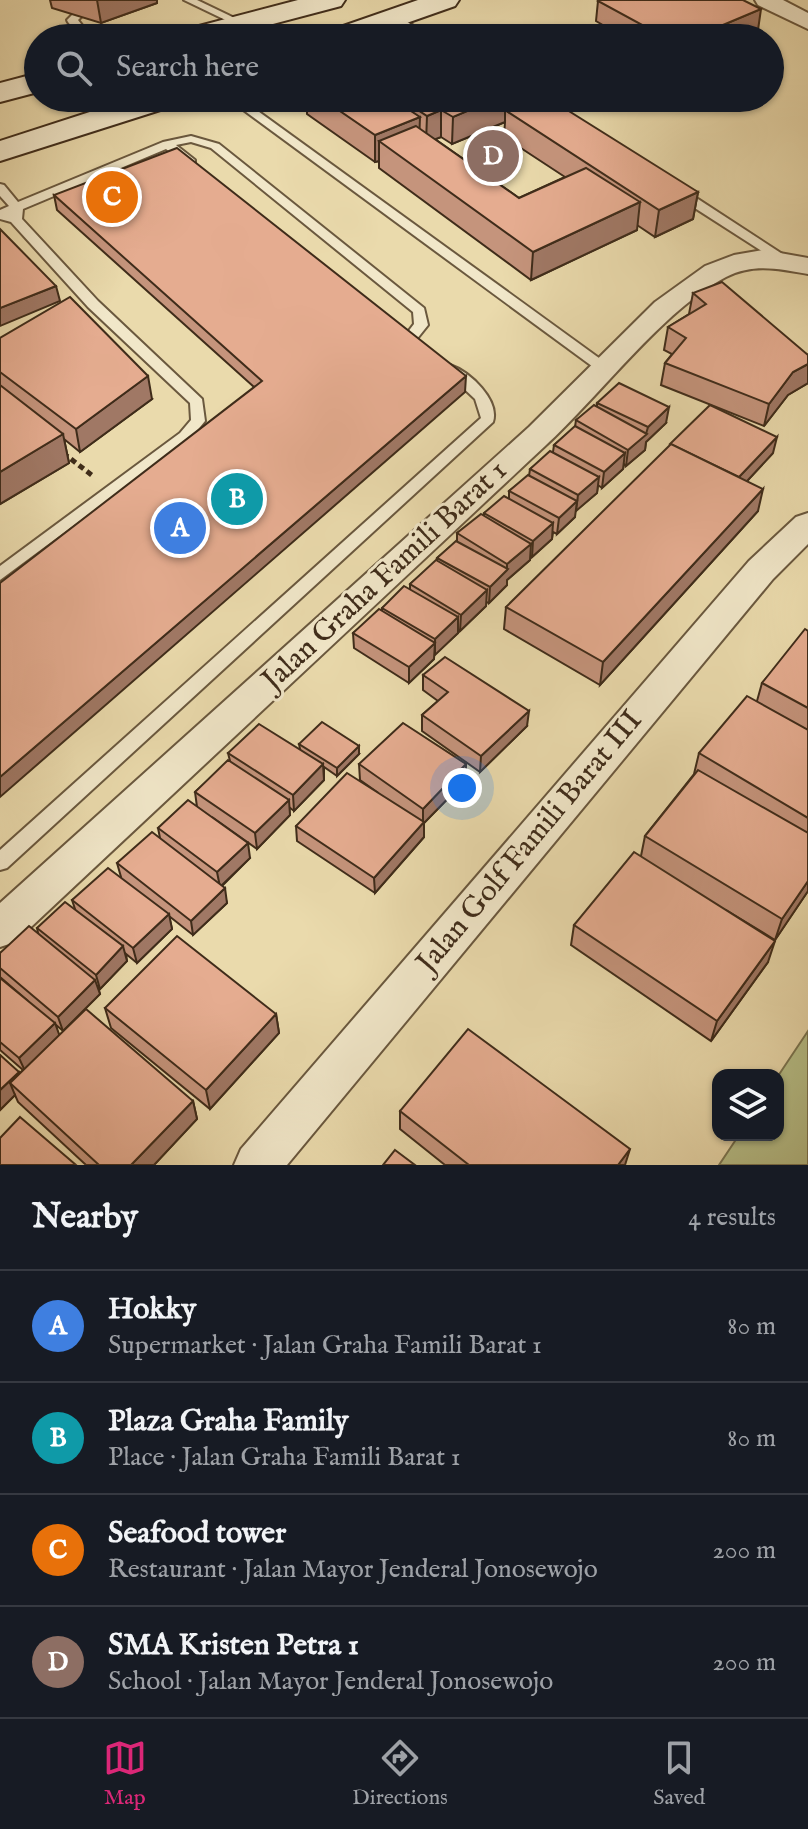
<!DOCTYPE html>
<html lang="en">
<head>
<meta charset="utf-8">
<style>
	body { margin:0; font-family:"IM FELL English",serif; background:#242831; color:#f1f3f6 }
	.controls { position:absolute; right:24px; bottom:24px; display:grid; overflow:hidden; border-radius:16px; box-shadow:0 2px 6px #0004 }
	.controls button { width:72px; height:72px; display:grid; place-items:center; padding:0; border:0; border-bottom:2px solid #363941; background:#171b24; color:#f1f3f6; font:40px sans-serif }
	.you { position:absolute; left:462px; top:788px; width:28px; height:28px; margin:-20px; border:6px solid #fff; border-radius:50%; background:#1a73e8; box-shadow:0 0 0 12px #1a73e833 }
	.badge { display:grid; place-items:center; width:52px; height:52px; border-radius:50%; background:#db2777; color:#fff; font-size:26px; font-weight:700 }
	.pin { position:absolute; translate:-50% -50%; border:4px solid #fff; box-shadow:0 2px 8px #0006 }
	.list { margin:0; padding:0; list-style:none }
	h2 { display:flex; justify-content:space-between; align-items:center; height:104px; margin:0; padding:0 32px; font-size:34px }
	h2 small { font-size:26px; font-weight:400; color:#9ea1a6 }
	.list li { display:grid; grid-template-columns:52px 1fr auto; gap:24px; align-items:center; box-sizing:border-box; height:112px; padding:0 32px; border-top:2px solid #363941 }
	.list b { display:block; font-size:30px; white-space:nowrap }
	.list p { margin:0; font-size:26px; white-space:nowrap; color:#9ea1a6 }
	.list em { font-size:26px; font-style:normal; color:#9ea1a6 }
	.icon { flex:none; width:44px; height:44px; fill:none; stroke:currentColor; stroke-width:2; stroke-linecap:round; stroke-linejoin:round }
	.map { position:relative; flex:none; width:808px; height:1165px; overflow:hidden }
	.search { position:absolute; background:#171b24; box-shadow:0 2px 6px #0004; left:24px; right:24px; top:24px; height:88px; display:flex; align-items:center; gap:20px; box-sizing:border-box; padding:0 28px; border-radius:44px; color:#9ea1a6; font-size:30px }
	.sheet { height:552px; background:#171b24 }
	nav { display:flex; justify-content:space-around; align-items:center; box-sizing:border-box; height:112px; border-top:2px solid #363941; background:#171b24; font-size:22px; color:#9ea1a6 }
	nav a { display:grid; justify-items:center; gap:4px }
	nav .on { color:#db2777 }
	.map>svg:first-child { display:block }
</style>
</head>
<body>
<div class="map">
<svg width="808" height="1165" viewBox="0 0 808 1165">
	<rect width="100%" height="100%" fill="#eadaac"/>
	<filter id="stains"><feTurbulence type="fractalNoise" baseFrequency=".0025" numOctaves="4"/><feColorMatrix values="0 0 0 0 .2 0 0 0 0 .09 0 0 0 0 .02 0 0 0 .5 -.17"/></filter>
	<radialGradient id="worn" r=".72"><stop offset=".6" stop-color="#630" stop-opacity="0"/><stop offset="1" stop-color="#630" stop-opacity=".3"/></radialGradient>
	<polygon fill="#b7c089" stroke="#7b7652" stroke-width="2" points="808,1031 808,1165 719,1165 739,1135 778,1135 778,1076"/>
	<g fill="none" stroke-linecap="round" stroke-linejoin="round">
		<defs>
			<g id="lane">
				<polygon points="184,0 197,0 247,24 238,26"/>
				<polygon points="73,14 81,14 82,16 78,20 92,38 81,38 68,22 67,20"/>
				<polygon points="388,15 396,15 433,38 420,38 388,19"/>
				<polygon points="227,98 240,98 610,366 612,369 610,372 600,372"/>
				<polygon points="191,136 219,144 424,308 428,325 416,340 406,340 404,337 414,324 413,312 211,148 191,142 176,145 195,160 195,166 187,166 166,149 23,209 22,219 98,301 202,399 205,421 190,439 0,580 0,566 180,433 191,420 190,403 88,307 11,222 0,219 0,210 9,206 0,196 0,184 4,185 18,202 163,142"/>
				<polygon points="677,187 681,188 793,261 792,264 782,264 673,194 673,188"/>
				<path d="M450,365C470,372 500,400 493,422L7,868L0,870V850L481,418L475,399L443,369Z"/>
			</g>
			<g id="street">
				<polygon points="755,0 783,0 808,13 808,29 758,5"/>
				<path d="M763,250L808,258V274C778,269 754,263 726,277C663,310 599,397 545,446C368,612 191,777 15,942L0,947V903L529,427L655,302L705,266L734,255Z"/>
				<polygon points="808,513 808,544 773,579 287,1165 234,1165 241,1149 749,561 796,517"/>
			</g>
			<g id="secondary">
				<polygon points="298,0 345,0 341,6 220,38 171,38 176,32"/>
				<polygon points="418,0 459,0 455,6 364,38 321,38 326,32"/>
				<polygon points="38,73 38,92 0,102 0,83"/>
				<polygon points="133,98 180,98 176,105 0,161 0,141"/>
			</g>
		</defs>
		<use href="#lane" stroke="#6a583e" stroke-width="4"/>
		<use href="#street" stroke="#6a583e" stroke-width="4"/>
		<use href="#secondary" stroke="#3f2c1a" stroke-width="4"/>
		<polyline stroke="#3f2c1a" stroke-width="5" stroke-dasharray="6 4" stroke-linecap="butt" points="63,453 93,476"/>
		<use href="#lane" fill="#f1e7c9" fill-rule="evenodd"/>
		<use href="#street" fill="#f1e7c9" fill-rule="evenodd"/>
		<use href="#secondary" fill="#f1e7c9" fill-rule="evenodd"/>
	</g>
	<g fill="#c5947c" stroke="#3f2c1a" stroke-width="2" fill-rule="evenodd">
		<polygon points="50,0 157,0 157,3 101,23 52,8"/>
		<polygon points="598,1 758,30 739,38 625,38 596,21"/>
		<path d="M307,98H515V104L508,107V109L698,192L693,219L655,237L637,225V230L531,280L379,168V161L375,162L307,114ZM505,122L504,137L565,177L519,198L435,139L441,137L452,144Z"/>
		<polygon points="54,195 465,392 254,387 57,210"/>
		<polygon points="693,293 808,355 808,383 788,395 764,426 661,385 665,363 672,354 664,350 668,327 689,314"/>
		<polygon points="0,338 152,399 80,452 64,439 69,463 0,504"/>
		<polygon points="597,403 666,423 646,442 645,450 626,466 624,464 623,469 602,488 598,485 597,493 575,511 575,517 557,534 553,532 552,539 532,557 530,556 530,560 507,580 507,585 489,603 486,602 486,606 460,631 458,629 458,633 434,655 434,659 409,683 354,648 353,633 382,611 382,608 410,589 410,584 437,561 437,558 457,541 457,533 484,516 484,513 509,498 509,491 529,476 530,469 553,452 554,445 575,427 576,420 597,407"/>
		<polygon points="773,453 747,481 758,511 600,685 504,629 506,607"/>
		<polygon points="808,631 808,891 775,940 726,910 768,962 711,1041 571,945 574,925 641,856 645,836 694,774 699,753 757,701 762,683"/>
		<polygon points="423,675 527,726 480,772 422,731 422,715 438,701 423,690"/>
		<polygon points="299,744 359,754 337,776 324,767 324,780 294,811 289,807 290,815 257,849 212,817 250,858 222,886 227,903 193,935 169,916 172,929 137,963 126,954 127,961 100,989 98,987 100,994 63,1031 55,1024 59,1035 193,1101 197,1119 154,1165 86,1165 18,1102 15,1095 0,1110 0,1055 19,1074 23,1070 0,1050 0,978 28,1001 0,977 0,953 38,933 37,928 75,909 72,900 121,877 117,863 160,838 158,828 197,807 195,792 230,761 228,753 300,749"/>
		<polygon points="359,764 466,764 466,780 424,823 424,837 375,893 297,841 296,826 377,792 360,780"/>
		<polygon points="105,1008 276,1014 279,1033 210,1109 111,1028"/>
		<polygon points="400,1111 625,1165 445,1165 400,1129"/>
	</g>
	<g fill="#a07865" stroke="#3f2c1a" stroke-width="2">
		<polygon points="97,0 157,0 157,3 101,23"/>
		<polygon points="761,9 758,30 739,38 692,38"/>
		<polygon points="496,98 515,98 515,104 508,107 508,112 505,110 505,122 452,144 453,117"/>
		<polygon points="441,110 441,137 426,143 427,116"/>
		<polygon points="420,117 419,144 379,141 379,161 375,162 375,135"/>
		<polygon points="698,192 693,219 655,237 659,210"/>
		<polygon points="640,202 637,230 531,280 533,252"/>
		<polygon points="56,286 60,301 0,326 0,308"/>
		<polygon points="808,364 808,383 788,395 764,426 769,404 793,372"/>
		<polygon points="148,376 152,399 80,452 76,429"/>
		<polygon points="466,376 465,392 0,797 0,777"/>
		<polygon points="669,407 666,423 646,442 645,450 626,466 628,450 646,434 648,427"/>
		<polygon points="63,434 69,463 0,504 0,472"/>
		<polygon points="777,437 773,453 735,494 738,478"/>
		<polygon points="625,453 623,469 602,488 604,472"/>
		<polygon points="599,477 597,493 576,511 578,495"/>
		<polygon points="763,489 758,511 600,685 603,662"/>
		<polygon points="577,501 575,517 557,534 559,518"/>
		<polygon points="553,523 552,539 532,557 533,541"/>
		<polygon points="531,544 530,560 507,580 507,585 489,603 490,587 507,570 507,564"/>
		<polygon points="487,590 486,606 460,631 461,615"/>
		<polygon points="458,617 458,633 435,655 435,639"/>
		<polygon points="435,643 434,659 409,683 409,667"/>
		<polygon points="529,711 527,726 480,772 481,756"/>
		<polygon points="359,746 359,754 337,776 337,768"/>
		<polygon points="323,764 324,780 294,811 293,795"/>
		<polygon points="466,764 466,780 424,823 424,837 375,893 374,878 423,823 423,809"/>
		<polygon points="289,800 290,815 257,849 255,833"/>
		<polygon points="248,843 250,858 220,887 217,872"/>
		<polygon points="808,881 808,891 775,940 782,919"/>
		<polygon points="225,888 227,903 193,935 191,921"/>
		<polygon points="169,914 172,929 137,963 133,948"/>
		<polygon points="775,941 768,962 711,1041 717,1021"/>
		<polygon points="123,946 127,961 100,989 96,975"/>
		<polygon points="95,980 100,994 63,1031 58,1017"/>
		<polygon points="276,1014 279,1033 210,1109 206,1090"/>
		<polygon points="55,1023 60,1037 25,1071 19,1058"/>
		<polygon points="19,1072 24,1086 10,1083 15,1095 0,1110 0,1090"/>
		<polygon points="193,1101 197,1119 154,1165 131,1165"/>
		<polygon points="630,1149 625,1165 618,1165"/>
	</g>
	<g fill="#e5ac90" stroke="#3f2c1a" stroke-width="2">
		<polygon points="600,0 743,0 761,9 692,38 666,38 598,1"/>
		<polygon points="415,33 423,38 402,38"/>
		<polygon points="445,35 450,38 436,38"/>
		<polygon points="321,98 391,98 420,117 375,135"/>
		<polygon points="400,98 499,98 453,117 441,110 427,116"/>
		<polygon points="535,98 548,98 698,192 659,210 505,110"/>
		<polygon points="416,126 519,198 586,168 640,202 533,252 379,141"/>
		<polygon points="177,148 466,376 0,777 0,583 262,381 54,195"/>
		<polygon points="0,229 56,286 0,308"/>
		<polygon points="722,282 808,355 808,364 793,372 769,404 665,363 686,338 668,327 706,304 693,293"/>
		<polygon points="70,297 148,376 76,429 0,372 0,338"/>
		<polygon points="619,383 669,407 648,427 597,403"/>
		<polygon points="0,385 63,434 0,472"/>
		<polygon points="594,405 647,434 628,450 576,420"/>
		<polygon points="710,405 777,437 739,477 670,444"/>
		<polygon points="575,426 625,453 604,472 554,445"/>
		<polygon points="671,444 763,489 603,662 506,607"/>
		<polygon points="550,451 599,477 578,495 530,469"/>
		<polygon points="528,475 577,501 559,518 509,491"/>
		<polygon points="504,496 553,523 533,541 484,513"/>
		<polygon points="481,514 531,544 507,564 457,533"/>
		<polygon points="456,541 508,569 490,587 437,558"/>
		<polygon points="436,560 487,590 461,615 410,584"/>
		<polygon points="404,586 458,617 435,639 382,608"/>
		<polygon points="379,609 435,643 409,667 353,633"/>
		<polygon points="805,629 808,631 808,708 762,683"/>
		<polygon points="445,657 529,711 481,756 422,715 448,692 423,675"/>
		<polygon points="747,696 808,730 808,818 699,753"/>
		<polygon points="322,722 359,746 337,768 299,744"/>
		<polygon points="403,723 466,764 423,809 359,764"/>
		<polygon points="259,724 323,764 293,795 228,753"/>
		<polygon points="228,760 289,800 255,833 195,792"/>
		<polygon points="698,770 808,833 808,881 782,919 645,836"/>
		<polygon points="347,773 424,822 374,878 296,826"/>
		<polygon points="188,800 248,843 217,872 158,828"/>
		<polygon points="152,832 225,888 191,921 117,863"/>
		<polygon points="634,852 775,941 717,1021 574,925"/>
		<polygon points="108,868 169,914 133,948 72,900"/>
		<polygon points="65,902 123,946 96,975 37,928"/>
		<polygon points="29,926 95,980 58,1017 0,968 0,953"/>
		<polygon points="177,936 276,1014 206,1090 105,1008"/>
		<polygon points="0,978 55,1023 19,1058 0,1042"/>
		<polygon points="86,1009 193,1101 131,1165 99,1165 10,1083"/>
		<polygon points="468,1029 630,1149 618,1165 469,1165 400,1111"/>
		<polygon points="0,1055 19,1072 0,1090"/>
		<polygon points="20,1117 76,1165 0,1165 0,1138"/>
		<polygon points="395,1150 415,1165 383,1165"/>
	</g>
	<g text-anchor="middle" dominant-baseline="central" stroke-width="6" stroke-linejoin="round" paint-order="stroke">
		<g font-size="30" fill="#3f2c1a" stroke="#f1e7c9">
			<text transform="translate(385 576) rotate(-43)">Jalan Graha Famili Barat 1</text>
			<text transform="translate(530 842) rotate(-50)">Jalan Golf Famili Barat III</text>
		</g>
	</g>
	<rect width="100%" height="100%" filter="url(#stains)"/>
	<rect width="100%" height="100%" fill="url(#worn)"/>
</svg>
<div class="controls">
<button><svg class="icon" aria-label="layers" viewBox="0 0 24 24"><path d="M12 4l9 5-9 5-9-5zM3 14l9 5 9-5"/></svg></button>
</div>
<div class="you"></div>
<div class="pin badge" style="left:180px;top:528px;background:#3f7fe0">A</div>
<div class="pin badge" style="left:237px;top:499px;background:#0f9aa8">B</div>
<div class="pin badge" style="left:112px;top:197px;background:#e8710a">C</div>
<div class="pin badge" style="left:493px;top:156px;background:#8d6e63">D</div>
<div class="search"><svg class="icon" aria-label="search" viewBox="0 0 24 24"><circle cx="10" cy="10" r="6"/><path d="M15 15l6 6"/></svg>Search here</div>
</div>
<section class="sheet">
<h2>Nearby<small>4 results</small></h2>
<ul class="list">
<li><span class="badge" style="background:#3f7fe0">A</span><div><b>Hokky</b><p>Supermarket · Jalan Graha Famili Barat 1</p></div><em>80 m</em></li>
<li><span class="badge" style="background:#0f9aa8">B</span><div><b>Plaza Graha Family</b><p>Place · Jalan Graha Famili Barat 1</p></div><em>80 m</em></li>
<li><span class="badge" style="background:#e8710a">C</span><div><b>Seafood tower</b><p>Restaurant · Jalan Mayor Jenderal Jonosewojo</p></div><em>200 m</em></li>
<li><span class="badge" style="background:#8d6e63">D</span><div><b>SMA Kristen Petra 1</b><p>School · Jalan Mayor Jenderal Jonosewojo</p></div><em>200 m</em></li>
</ul>
</section>
<nav>
<a class="on"><svg class="icon" aria-label="map" viewBox="0 0 24 24"><path d="M3 6l6-2 6 2 6-2v14l-6 2-6-2-6 2zM9 4v14M15 6v14"/></svg>Map</a>
<a><svg class="icon" aria-label="directions" viewBox="0 0 24 24"><path d="M12 3l9 9-9 9-9-9zM9 14v-3h6M13 9l2 2-2 2"/></svg>Directions</a>
<a><svg class="icon" aria-label="saved" viewBox="0 0 24 24"><path d="M7 4h10v16l-5-4-5 4z"/></svg>Saved</a>
</nav>
</body>
</html>
